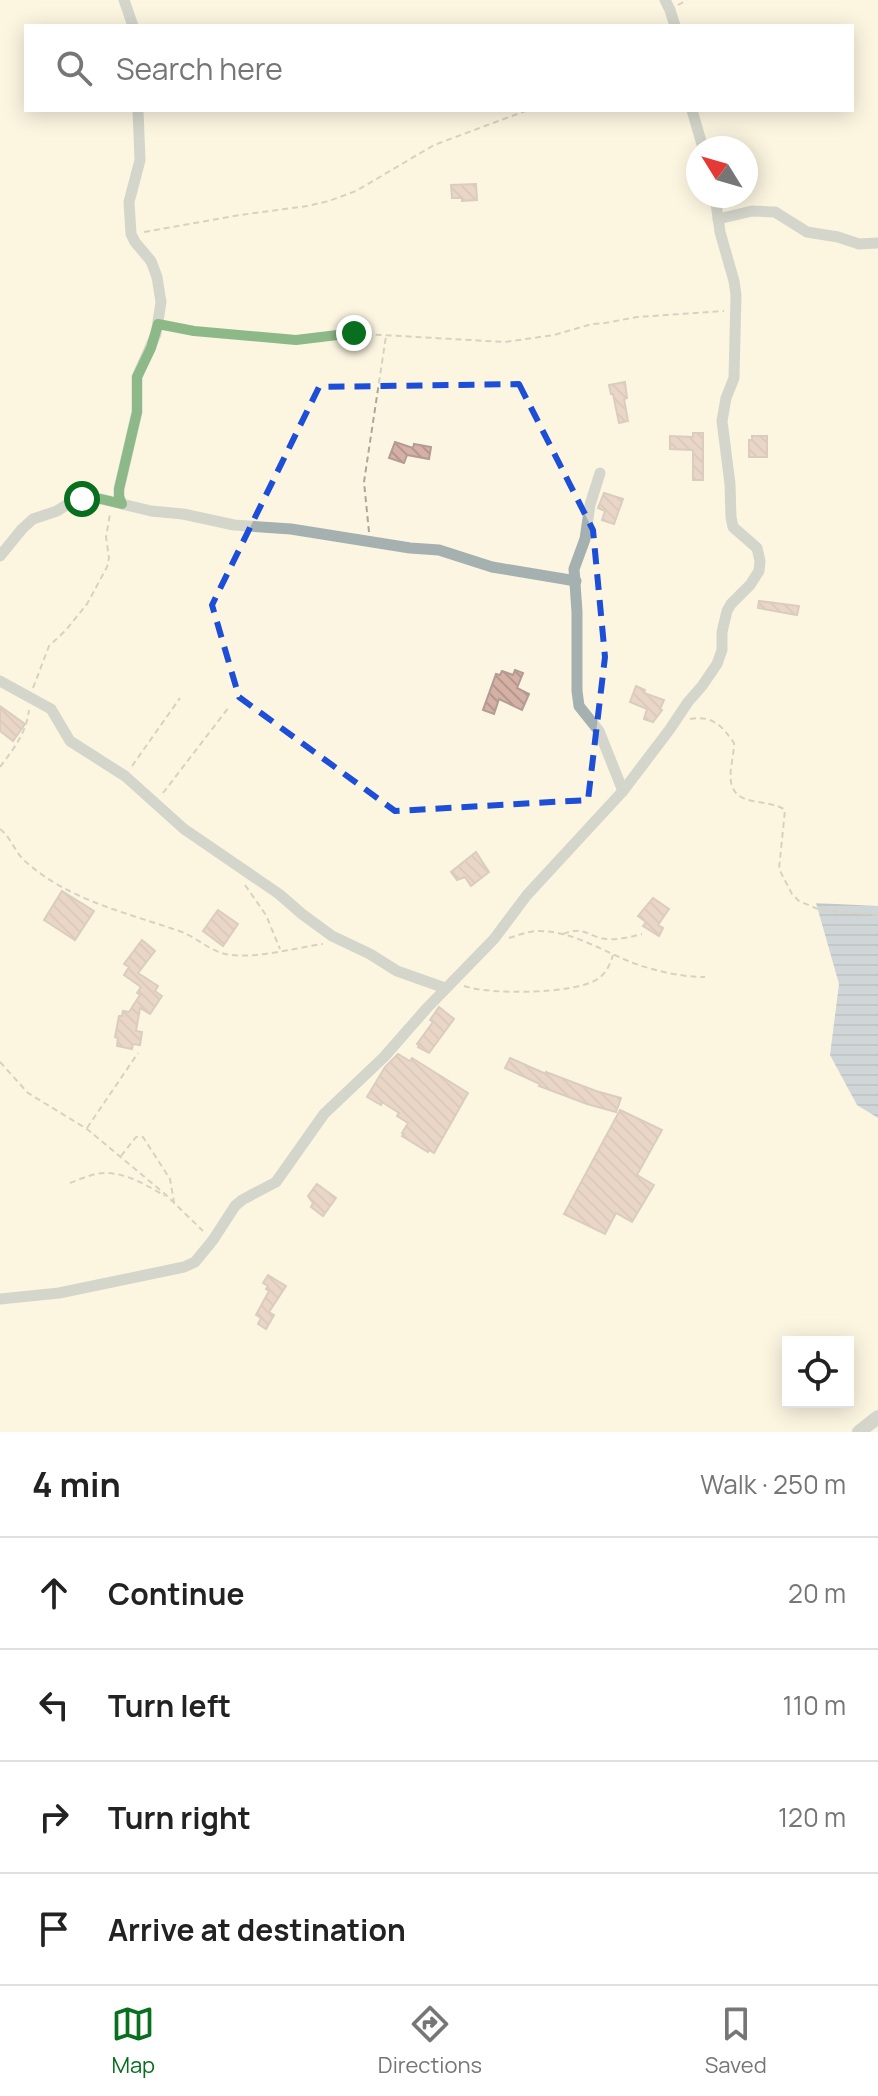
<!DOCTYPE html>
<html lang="en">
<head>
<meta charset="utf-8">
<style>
	body { margin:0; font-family:Manrope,sans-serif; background:#f6f6f6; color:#222 }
	.controls { position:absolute; right:24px; bottom:24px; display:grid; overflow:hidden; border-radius:0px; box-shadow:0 4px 20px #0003 }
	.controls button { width:72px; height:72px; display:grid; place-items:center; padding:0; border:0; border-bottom:2px solid #e0e0e0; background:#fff; color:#222; font:40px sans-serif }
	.compass { position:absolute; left:686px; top:136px; width:72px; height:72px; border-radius:50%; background:#fff; box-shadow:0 4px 20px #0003; rotate:307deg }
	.stop { position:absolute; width:24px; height:24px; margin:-18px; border:6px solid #076f1e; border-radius:50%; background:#fff }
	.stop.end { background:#076f1e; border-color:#fff; box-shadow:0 2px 8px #0008 }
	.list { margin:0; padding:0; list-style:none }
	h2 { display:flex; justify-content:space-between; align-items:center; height:104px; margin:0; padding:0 32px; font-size:34px }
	h2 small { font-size:26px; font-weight:400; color:#767676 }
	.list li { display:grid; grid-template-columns:52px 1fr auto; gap:24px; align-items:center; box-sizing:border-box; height:112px; padding:0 32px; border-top:2px solid #e0e0e0 }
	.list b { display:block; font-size:30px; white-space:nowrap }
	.list em { font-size:26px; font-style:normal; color:#767676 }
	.icon { flex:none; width:44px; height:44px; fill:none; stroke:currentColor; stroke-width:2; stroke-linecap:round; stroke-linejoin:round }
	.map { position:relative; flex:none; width:878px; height:1432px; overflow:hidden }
	.search { position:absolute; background:#fff; box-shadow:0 4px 20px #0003; left:24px; right:24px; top:24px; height:88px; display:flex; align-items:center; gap:20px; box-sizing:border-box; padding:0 28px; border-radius:0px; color:#767676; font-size:30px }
	.sheet { height:552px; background:#fff }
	nav { display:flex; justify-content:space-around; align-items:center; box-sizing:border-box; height:112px; border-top:2px solid #e0e0e0; background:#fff; font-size:22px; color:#767676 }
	nav a { display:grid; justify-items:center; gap:4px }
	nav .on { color:#076f1e }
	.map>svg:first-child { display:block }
</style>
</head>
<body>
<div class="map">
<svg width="878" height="1432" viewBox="0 0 878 1432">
	<defs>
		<pattern id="water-rules" width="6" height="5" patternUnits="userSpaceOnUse" patternTransform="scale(2)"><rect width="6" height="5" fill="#9bafcb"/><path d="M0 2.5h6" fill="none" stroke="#7e8ea4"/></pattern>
		<pattern id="building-back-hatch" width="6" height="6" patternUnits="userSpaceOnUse" patternTransform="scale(2)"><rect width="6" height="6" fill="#d5b0a4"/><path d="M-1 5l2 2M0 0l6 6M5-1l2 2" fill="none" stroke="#b7978d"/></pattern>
	</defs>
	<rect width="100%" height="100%" fill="#fcf5e1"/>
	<polygon fill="url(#water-rules)" points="816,903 878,906 878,1118 857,1105 830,1055 839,984"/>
	<g fill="url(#building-back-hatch)" stroke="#b29c96" stroke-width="2">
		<polygon points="476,184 477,200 462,201 462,198 452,198 451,185"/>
		<polygon points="625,382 627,398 624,399 628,421 619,423 613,394 611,394 609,385"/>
		<polygon points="693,433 703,433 703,480 693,480 693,450 670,449 670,436 693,437"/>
		<polygon points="752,436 767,436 767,457 749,457 749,440 752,440"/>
		<polygon points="395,442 413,448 414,444 431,447 429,459 407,455 404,463 389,458"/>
		<polygon points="604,493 623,499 614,524 602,520 605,511 598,508"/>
		<polygon points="759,601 799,606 797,615 758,608"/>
		<polygon points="515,670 523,673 517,688 529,694 522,710 499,699 494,714 483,710 496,674 500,675 502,671 513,675"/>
		<polygon points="636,686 645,690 644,693 664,700 660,709 662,710 653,722 644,719 647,709 630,702"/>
		<polygon points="0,706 25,724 13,741 0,731"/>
		<polygon points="476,852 489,872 471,886 465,877 457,880 451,872"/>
		<polygon points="62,891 94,911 75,940 44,920"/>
		<polygon points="653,898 669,909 658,925 663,928 659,936 643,926 646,922 638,916"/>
		<polygon points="218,910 238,924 223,946 203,931"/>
		<polygon points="142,940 155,951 138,973 158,986 155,991 162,996 150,1014 140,1008 136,1031 142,1032 140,1045 133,1044 132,1049 117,1046 118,1038 115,1037 119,1016 122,1016 123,1011 129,1012 140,995 137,993 141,987 124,975 129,967 124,964"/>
		<polygon points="439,1007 454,1019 429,1053 418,1047 419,1045 417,1044 433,1022 430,1020"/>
		<polygon points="398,1054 410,1061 412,1058 468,1093 434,1153 429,1150 428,1152 402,1136 404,1134 402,1133 408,1123 397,1116 399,1113 382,1102 381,1105 367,1097 385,1067"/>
		<polygon points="510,1058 546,1074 546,1072 596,1091 621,1098 616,1112 587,1104 539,1086 540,1084 505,1068"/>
		<polygon points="620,1110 662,1130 637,1175 654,1185 632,1222 616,1213 605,1234 564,1214"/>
		<polygon points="317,1184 336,1198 323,1216 311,1207 313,1203 308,1196"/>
		<polygon points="268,1275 286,1286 269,1312 274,1315 266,1329 258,1324 261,1318 256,1315 269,1291 266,1289 268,1286 263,1283"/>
	</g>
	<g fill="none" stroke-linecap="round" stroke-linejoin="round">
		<g stroke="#aca798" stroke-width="2" stroke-dasharray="6 4" stroke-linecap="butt">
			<polyline points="678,5 687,0"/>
			<polyline points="144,232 240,215 307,206 329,201 356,191 434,145 528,110"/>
			<polyline points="167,326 194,331 296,340 347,333 505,342 554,335 592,324 605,323 637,317 724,311"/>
			<polyline points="369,532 364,482 386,336"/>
			<polyline points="33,688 49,646 66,630 87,604 107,567 109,558 106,537 110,514"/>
			<path d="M690,719C713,715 722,726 734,743C734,756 729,770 731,782C735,808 770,798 785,810L779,869L792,894L799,901L820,910L878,915"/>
			<polyline points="132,766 180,698"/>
			<path d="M0,767C14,748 26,734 29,710"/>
			<polyline points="163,793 229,707"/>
			<path d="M0,829C11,837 15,853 26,862C70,901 128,913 182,932C199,939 212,953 231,955C261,958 294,948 323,944"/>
			<polyline points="245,885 266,915 280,949"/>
			<path d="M563,934C586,925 588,938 608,939C619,940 631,937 642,934"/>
			<path d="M509,938C519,935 529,931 539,931C572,931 603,951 633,963C656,971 681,977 705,977"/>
			<path d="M464,986C490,995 572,994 596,980C606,974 610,965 613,955"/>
			<polyline points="0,1062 28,1093 87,1129 165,1194 203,1231"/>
			<polyline points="87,1128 138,1053"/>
			<polyline points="121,1156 136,1137 143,1137 170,1179 174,1202"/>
			<path d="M70,1183C78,1180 87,1176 96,1174C121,1169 144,1184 165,1196"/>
		</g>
		<g stroke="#a5b0b0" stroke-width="11">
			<polyline points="124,0 133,26"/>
			<polyline points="665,0 670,10 675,26"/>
			<polyline points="138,110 140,160 129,202 131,234 135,242 151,261 157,277 161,302 156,334 137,377 137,412 119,489 119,497 122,504 151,511 183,514 234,525 291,529 410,548 439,550 492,567 576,581"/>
			<polyline points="692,110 703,148"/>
			<polyline points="718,219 752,211 775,212 807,232 838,237 859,244 878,243"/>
			<polyline points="600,473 590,505 585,539 574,569 577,612 577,691 579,706 599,731 623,791"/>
			<polyline points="0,556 22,529 33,519 57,511 71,502 82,499 101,499 122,504"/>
			<polyline points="0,681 51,709 70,741 125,776 184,829 279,894 302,914 332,936 370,954 397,971 445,988"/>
			<polyline points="0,1299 59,1293 184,1267 195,1262 213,1240 235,1206 242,1200 276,1182 324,1114 384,1057 427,1008 494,939 527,895 623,791 670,729 688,702 702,686 717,664 722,650 722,632 727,611 731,604 750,585 759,571 760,561 757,548 733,527 731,517 730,484 722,421 726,398 734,378 736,295 734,281 720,232 715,196"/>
		</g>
		<polyline stroke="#a5b0b0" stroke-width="14" points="859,1432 878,1417"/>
	</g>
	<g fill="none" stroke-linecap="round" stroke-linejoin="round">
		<polyline stroke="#076f1e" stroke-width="10" points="82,499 101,499 122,504 119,497 119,489 137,412 137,377 151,348 158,324 194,331 296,340 354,333"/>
	</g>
	<path d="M0 0H878V1432H0ZM519,384L593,530L605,657L588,800L395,811L239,697L212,605L319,387Z" fill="#fcf5e1" fill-opacity=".55" fill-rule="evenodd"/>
	<path fill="none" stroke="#1d4ed8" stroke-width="6" stroke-dasharray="16 10" stroke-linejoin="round" d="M519,384L593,530L605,657L588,800L395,811L239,697L212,605L319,387Z"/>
</svg>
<div class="controls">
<button><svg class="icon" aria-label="locate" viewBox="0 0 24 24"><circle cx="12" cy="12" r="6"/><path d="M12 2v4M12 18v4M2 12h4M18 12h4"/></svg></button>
</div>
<svg class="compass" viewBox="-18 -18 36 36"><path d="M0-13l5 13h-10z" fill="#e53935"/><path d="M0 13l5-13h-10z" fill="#767676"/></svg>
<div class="stop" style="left:82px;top:499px"></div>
<div class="stop end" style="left:354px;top:333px"></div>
<div class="search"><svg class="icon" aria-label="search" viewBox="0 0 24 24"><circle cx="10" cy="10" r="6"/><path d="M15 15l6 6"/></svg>Search here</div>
</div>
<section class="sheet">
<h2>4 min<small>Walk · 250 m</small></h2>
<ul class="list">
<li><svg class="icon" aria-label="ahead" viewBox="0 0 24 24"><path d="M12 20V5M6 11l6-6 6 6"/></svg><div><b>Continue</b></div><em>20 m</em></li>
<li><svg class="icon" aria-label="left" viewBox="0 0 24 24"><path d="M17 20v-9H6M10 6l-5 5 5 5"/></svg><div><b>Turn left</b></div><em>110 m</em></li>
<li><svg class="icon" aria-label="right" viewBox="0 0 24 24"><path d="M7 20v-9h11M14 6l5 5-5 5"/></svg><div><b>Turn right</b></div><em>120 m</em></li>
<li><svg class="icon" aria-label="arrive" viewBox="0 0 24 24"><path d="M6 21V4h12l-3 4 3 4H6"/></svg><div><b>Arrive at destination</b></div></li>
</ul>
</section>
<nav>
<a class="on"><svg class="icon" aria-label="map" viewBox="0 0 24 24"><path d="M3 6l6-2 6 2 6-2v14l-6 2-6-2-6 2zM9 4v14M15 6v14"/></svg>Map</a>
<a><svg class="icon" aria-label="directions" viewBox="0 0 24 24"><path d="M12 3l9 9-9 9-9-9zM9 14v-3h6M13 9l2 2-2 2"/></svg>Directions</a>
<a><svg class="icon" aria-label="saved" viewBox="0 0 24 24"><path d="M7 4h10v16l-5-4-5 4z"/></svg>Saved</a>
</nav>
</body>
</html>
